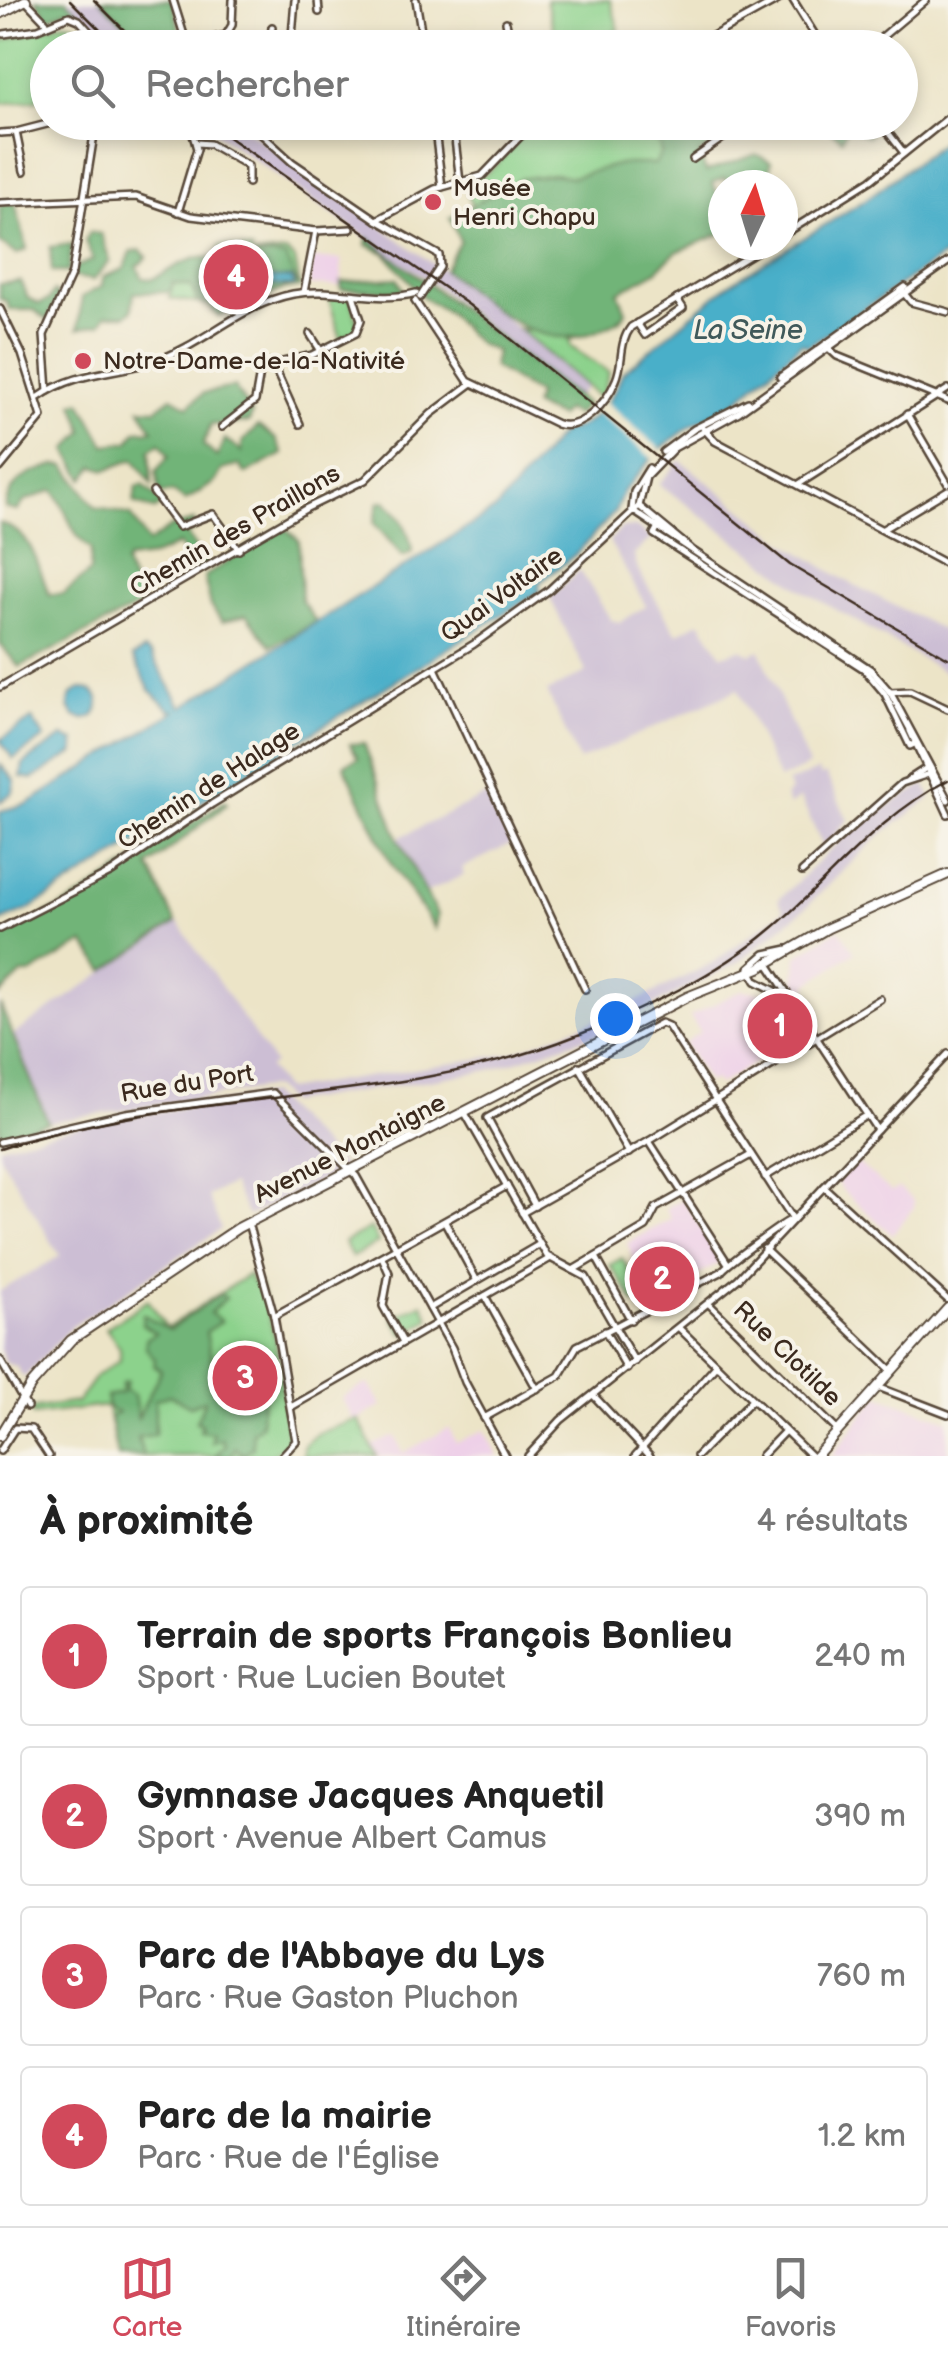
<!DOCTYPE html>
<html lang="fr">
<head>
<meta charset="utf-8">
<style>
	body { margin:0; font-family:"Balsamiq Sans",sans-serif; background:#f6f6f6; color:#222 }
	.compass { position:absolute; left:708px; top:170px; width:90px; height:90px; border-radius:50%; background:#fff; box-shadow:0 5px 15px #0003; rotate:4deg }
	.you { position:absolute; left:615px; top:1018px; width:35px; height:35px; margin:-25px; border:8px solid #fff; border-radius:50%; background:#1a73e8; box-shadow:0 0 0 15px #1a73e833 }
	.badge { display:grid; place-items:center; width:65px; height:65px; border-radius:50%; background:#d1495b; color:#fff; font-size:32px; font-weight:700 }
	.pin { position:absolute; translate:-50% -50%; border:5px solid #fff; box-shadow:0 2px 10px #0006 }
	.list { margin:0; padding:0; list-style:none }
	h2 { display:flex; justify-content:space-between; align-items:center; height:130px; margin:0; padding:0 40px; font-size:42px }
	h2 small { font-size:32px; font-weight:400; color:#767676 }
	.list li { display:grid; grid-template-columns:65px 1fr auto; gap:30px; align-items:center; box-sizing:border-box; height:140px; margin:0 20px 20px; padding:0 20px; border:2px solid #e0e0e0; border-radius:10px }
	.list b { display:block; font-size:38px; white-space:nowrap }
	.list p { margin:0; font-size:32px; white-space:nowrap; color:#767676 }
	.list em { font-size:32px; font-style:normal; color:#767676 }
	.icon { flex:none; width:55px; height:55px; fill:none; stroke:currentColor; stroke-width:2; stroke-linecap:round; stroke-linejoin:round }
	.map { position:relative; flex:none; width:948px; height:1456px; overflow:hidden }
	.search { position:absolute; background:#fff; box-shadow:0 5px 15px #0003; left:30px; right:30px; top:30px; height:110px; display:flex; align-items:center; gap:25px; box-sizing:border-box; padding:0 35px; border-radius:55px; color:#767676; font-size:38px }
	.sheet { height:770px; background:#fff }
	nav { display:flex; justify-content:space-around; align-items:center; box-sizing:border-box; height:140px; border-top:2px solid #e0e0e0; background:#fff; font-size:28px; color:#767676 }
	nav a { display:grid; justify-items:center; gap:5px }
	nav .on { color:#d1495b }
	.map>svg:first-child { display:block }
</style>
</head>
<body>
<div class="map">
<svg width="948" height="1456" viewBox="0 0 948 1456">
	<rect width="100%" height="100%" fill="#f7f3e8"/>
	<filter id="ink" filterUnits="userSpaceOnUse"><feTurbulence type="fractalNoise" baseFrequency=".01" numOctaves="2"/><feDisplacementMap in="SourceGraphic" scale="20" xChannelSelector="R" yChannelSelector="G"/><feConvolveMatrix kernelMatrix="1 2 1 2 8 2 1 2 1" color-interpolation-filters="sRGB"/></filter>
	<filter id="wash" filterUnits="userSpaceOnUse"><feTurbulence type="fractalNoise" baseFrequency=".0048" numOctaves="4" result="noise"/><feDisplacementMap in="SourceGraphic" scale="40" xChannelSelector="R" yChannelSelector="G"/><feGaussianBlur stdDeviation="2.25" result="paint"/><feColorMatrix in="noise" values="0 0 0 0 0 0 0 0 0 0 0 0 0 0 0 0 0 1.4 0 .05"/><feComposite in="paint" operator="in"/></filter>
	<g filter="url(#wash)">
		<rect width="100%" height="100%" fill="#ece4c7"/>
		<g fill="#eed0e8">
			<polygon points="313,259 341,259 342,286 309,285"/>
			<polygon points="839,929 855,952 808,984 806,999 794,994 797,956"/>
			<polygon points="742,990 759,992 787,1004 791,1011 771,1022 780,1037 771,1043 776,1050 718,1085 715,1080 708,1083 684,1043 700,1032 690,1016"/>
			<polygon points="854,1160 891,1191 899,1188 914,1200 914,1208 892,1234 844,1192 836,1180"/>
			<polygon points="683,1199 720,1259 719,1263 681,1285 669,1266 641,1281 627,1243 671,1219 666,1208"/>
			<polygon points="368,1383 382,1406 354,1421 342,1398"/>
			<polygon points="878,1395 948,1420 948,1456 832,1456"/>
			<polygon points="449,1428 456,1443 484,1430 498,1456 379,1456 373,1445 395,1436 403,1453"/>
		</g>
		<g fill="#ccbed4">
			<polygon points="67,0 100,0 149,47 113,47"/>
			<polygon points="201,123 237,123 482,299 586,386 577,397 434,284"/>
			<polygon points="680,460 784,542 843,579 948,633 948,674 802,590 659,484"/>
			<polygon points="636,527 651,538 634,555 638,570 677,634 700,621 722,655 740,649 751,654 760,650 809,766 779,780 738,689 579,761 547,692 586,672 550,598 580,570 611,620 620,622 646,606 609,541 622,528"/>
			<polygon points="818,771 821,776 826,774 848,820 824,848 800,798 789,806 785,796 790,792 787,783"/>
			<polygon points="925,784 931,798 878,837 803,910 737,963 597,1034 490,1070 289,1103 275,1089 265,1088 48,1122 14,1034 178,922 274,1064 268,1068 285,1090 508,1054 611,1014 714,962 784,910 778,900 858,824"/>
			<polygon points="489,794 513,843 462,868 464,875 425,893 398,838"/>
			<polygon points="270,1094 345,1168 248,1216 232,1184 208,1196 221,1229 70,1328 24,1378 16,1366 5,1363 0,1349 0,1291 60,1256 0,1156 0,1146 99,1121"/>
		</g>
		<g fill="#8cd28c" stroke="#647e55" stroke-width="2.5">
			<polygon points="546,0 610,0 619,30 571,47 558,47"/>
			<path d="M64,22C80,23 91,31 96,47L48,48L47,75L38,77L39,100L0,104V42Z"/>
			<path d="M540,123H744L698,154L723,206V233L676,252L656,271L618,292L626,311L621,320L569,340L571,347L609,372L601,399L519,329L545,333L450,218L473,207L464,184C507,170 504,142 540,123Z"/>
			<polygon points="220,246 252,250 251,255 286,252 295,260 300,287 278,291 218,316 208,305 169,298 177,270 199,267 202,258 215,258"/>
			<polygon points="328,296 351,298 359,328 341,339"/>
			<polygon points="371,1228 378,1243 352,1257 344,1242"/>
			<polygon points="622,1258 645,1297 635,1303 610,1265"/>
			<polygon points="249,1274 251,1282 260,1285 276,1341 289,1443 270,1456 117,1456 107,1406 33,1415 30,1409 77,1402 96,1376 120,1360 120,1348 106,1328 148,1300 167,1328"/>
			<polygon points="423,1303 430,1319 403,1334 393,1318"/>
			<polygon points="358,1419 377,1456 303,1456 304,1445 318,1433"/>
		</g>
		<g fill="#71b478" stroke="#566f4b" stroke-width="2.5">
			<polygon points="36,0 67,0 79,13 67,10 48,18"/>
			<polygon points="100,0 172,0 180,30 157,41 163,47 149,47"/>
			<path d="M603,123L663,129L673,123H744L699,154L706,172L756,154L771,162L767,185H730L725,178L712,183L723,206V233L676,252L656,271L618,292L626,311C620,322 612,324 602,329C540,358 490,305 444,270L460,241L450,218L519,179L553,174L572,177L619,164H655L661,153L659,142L600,128Z"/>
			<polygon points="829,123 865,123 872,130 868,136 847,128 842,139 830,130"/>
			<polygon points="15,203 27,249 17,254 0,243 0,205"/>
			<polygon points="90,232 101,234 110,261 93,280 73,277 73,268 93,260 85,241"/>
			<polygon points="368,238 586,404 576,415 566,410 559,417 533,406 537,394 493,367 496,351 478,344 448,313 424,298 385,253 367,245"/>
			<polygon points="72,244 68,272 52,272 50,247"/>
			<path d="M140,250L147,257L137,267L143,278L152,279C176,269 198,245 225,266C250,264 252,252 285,257L297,283L218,316L208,305L198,303L191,286L173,283L170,292L134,293L132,310L126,315H106L101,324L78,329L82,297L102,286L103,277L124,269L131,252Z"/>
			<polygon points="397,278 404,292 341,289 341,282"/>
			<polygon points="20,281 28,298 39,304 49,300 54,291 59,296 47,320 34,310 9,310 7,301 0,299 0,284"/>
			<polygon points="234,387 252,414 249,422 211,425 203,445 217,457 225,439 242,452 242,443 258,426 276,439 283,454 246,474 239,465 222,470 215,482 185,501 173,492 160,494 156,471 169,456 160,443 150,450 152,484 134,459 106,470 94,466 84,479 67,450 84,431 74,403 81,401 105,445 129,442 136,431 153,430 140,408 156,409 172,397 188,406 204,393"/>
			<path d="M56,465L66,466L95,507L131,515L148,543L171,527L194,521L195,530L186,534L207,564L193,571L179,544L152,557L127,560L125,565L143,604L19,667L0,644V523C34,534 36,562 49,594H63L90,572L91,549C68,533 69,510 53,490L25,501L17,511L5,508C10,479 31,472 56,465Z"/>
			<polygon points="143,485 163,504 154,510 134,503 136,487"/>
			<path d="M385,501C400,514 410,532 412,552L403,557L374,523L379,502Z"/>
			<polygon points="286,529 299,540 301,600 316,622 271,646 246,615 222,622 211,606 204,577 270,534"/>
			<polygon points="364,743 398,838 437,915 435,929 390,862 344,765 358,758 350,744"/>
			<polygon points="225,801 227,804 149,866 176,923 105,971 84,943 30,974 22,974 0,995 0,936 74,901"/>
			<polygon points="0,1004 48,1122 0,1136"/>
			<polygon points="220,1294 226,1298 210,1313 221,1321 206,1332 212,1363 233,1365 251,1356 269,1358 267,1364 274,1367 268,1385 257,1387 255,1372 215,1381 239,1384 245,1380 255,1393 267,1392 262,1403 261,1425 252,1432 253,1447 243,1454 235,1448 230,1456 215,1456 225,1445 222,1439 212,1442 213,1433 200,1431 202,1424 196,1422 205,1400 190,1406 170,1395 155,1400 155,1435 138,1437 143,1456 117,1456 110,1417 118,1413 108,1408 106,1396 122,1393 122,1383 127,1381 125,1390 134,1395 138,1418 161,1370 154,1366 155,1359 146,1348 146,1339 155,1333 142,1324 143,1314 169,1330"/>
		</g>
		<g fill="#4aafc9" stroke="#426c74" stroke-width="2.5">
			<path d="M948,138V253L808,346L802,343L733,404L691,426L659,450L624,491L615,512L576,554L539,583L540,591L28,910L0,922V811L27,804L177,710L171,711L150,690L133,657L144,650L151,654L182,707L496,509L563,431C589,430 615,397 622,373L728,285L865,200Z"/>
			<polygon points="258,277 292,278 295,286 219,284 218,279"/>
			<circle cx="84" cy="704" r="15"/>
			<polygon points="32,719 45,738 13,759 0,740"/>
			<polygon points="63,737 75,741 74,753 33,779 21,777 23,764"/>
			<polygon points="0,764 15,781 13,792 0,802"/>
		</g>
		<polygon fill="#ece4c7" points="601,398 664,452 655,461 592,409"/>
	</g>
	<g filter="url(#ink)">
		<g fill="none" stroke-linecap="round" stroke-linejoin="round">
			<defs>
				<g id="minor">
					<polyline points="25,0 46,22"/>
					<polyline points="173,0 188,48"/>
					<polyline points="318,0 319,12"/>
					<polyline points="416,0 424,48"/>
					<polyline points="793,0 823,48"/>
					<polyline points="506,22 512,48"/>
					<polyline points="4,34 38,29 69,16 79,20 104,48"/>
					<polyline points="187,44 226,35 232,25 233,0"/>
					<polyline points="270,48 272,27"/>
					<polyline points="291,48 295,0"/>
					<polyline points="691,48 778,0"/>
					<polyline points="869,48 926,0"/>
					<polyline points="178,122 193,135 197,149 178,212"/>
					<polyline points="248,122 292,162 377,220"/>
					<polyline points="434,122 442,187"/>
					<polyline points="453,122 460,182"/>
					<polyline points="880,122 904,153"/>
					<polyline points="16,132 51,123"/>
					<polyline points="0,133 16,132 24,171"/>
					<polyline points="197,143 210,144 248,166 248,183"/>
					<polyline points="693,159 746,122"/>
					<polyline points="0,203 136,197 191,216 316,231 351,229"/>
					<polyline points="783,235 871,180 948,118"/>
					<polyline points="304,292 316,231"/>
					<polyline points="903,292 911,302 948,312"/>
					<polyline points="420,297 440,267 439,255 377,220 435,189 482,176 534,122"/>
					<path d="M415,301L468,381L557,424C582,432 607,402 616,380C624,362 618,344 631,327L767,245"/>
					<polyline points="0,309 22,354 42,417 0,468"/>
					<polyline points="637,323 645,335 683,308 677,299"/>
					<polyline points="310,334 321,351"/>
					<polyline points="825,345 837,356 948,401"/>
					<polyline points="272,362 300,424"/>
					<polyline points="780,377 905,287"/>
					<polyline points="48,391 44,335 72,273 96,122"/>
					<path d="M39,397C76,371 114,374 155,361C204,345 241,304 293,294C333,286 377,304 416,293"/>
					<polyline points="907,414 948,484"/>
					<polyline points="222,427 255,401 261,367 312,355 356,333 361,320 353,295"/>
					<polyline points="703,428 715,441 948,565"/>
					<polyline points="663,452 694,429 748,402"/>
					<polyline points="799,484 948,389"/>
					<polyline points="153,492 179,527 213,514 239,550"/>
					<polyline points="639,506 646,477 674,448 739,412 948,262"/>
					<polyline points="639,506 690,548"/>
					<polyline points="632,510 870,669 890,692 948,800"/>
					<polyline points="632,510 634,492 649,468"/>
					<polyline points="659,525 654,534 864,669 885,694 910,746 914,744"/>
					<polyline points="883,529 948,490"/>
					<polyline points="435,668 585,989"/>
					<polyline points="0,687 307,508 365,480 431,414 471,384"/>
					<polyline points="890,692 910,691 948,709"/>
					<polyline points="910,731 948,814"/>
					<polyline points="908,780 928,767"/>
					<polyline points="802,872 902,783 929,774"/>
					<polyline points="0,929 112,872 212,804 474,644 549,590 639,506"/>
					<polyline points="788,949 765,954 749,968 756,981 789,998"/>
					<polyline points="768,964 877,1130"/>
					<polyline points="579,1066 629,1153"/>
					<polyline points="465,1113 547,1256 586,1277 635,1362"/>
					<polyline points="649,1141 727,1262"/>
					<polyline points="0,1142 126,1113 273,1093 356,1176 452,1348 465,1382 505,1456"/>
					<polyline points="765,1177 867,1115"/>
					<polyline points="824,1187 948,1300"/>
					<polyline points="535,1206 487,1118 661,1023 668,1026 793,1219"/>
					<polyline points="522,1213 649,1141 880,999"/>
					<polyline points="445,1222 477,1281"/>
					<polyline points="248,1223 274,1316 296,1441 282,1456"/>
					<polyline points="764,1249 892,1371"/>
					<polyline points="382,1257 389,1273 383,1306 403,1342"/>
					<polyline points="596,1257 631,1320"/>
					<polyline points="573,1270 646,1227 656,1208 751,1155"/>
					<polyline points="485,1296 537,1389"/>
					<polyline points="709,1304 838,1431"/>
					<polyline points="430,1308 540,1244"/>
					<polyline points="274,1316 507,1186"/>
					<polyline points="679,1328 811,1456"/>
					<polyline points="605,1331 627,1369"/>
					<polyline points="0,1360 27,1407"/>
					<polyline points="878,1387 948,1414"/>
					<polyline points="594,1396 650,1456"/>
					<polyline points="291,1407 549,1259"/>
					<path d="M484,1418L559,1376L577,1346L721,1272C725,1265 781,1225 790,1220"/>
					<polyline points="0,1451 15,1428 31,1429 49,1456"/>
					<polyline points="528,1456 561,1420 738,1279 948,1054"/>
					<polyline points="635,1456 716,1365"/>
					<polyline points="697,1456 751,1401"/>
					<polyline points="761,1456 785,1431"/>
				</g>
				<g id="major">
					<polyline points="0,14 26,0"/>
					<polyline points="0,1436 32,1384 71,1340 238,1228 687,997 759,968 828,928 948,874"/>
					<polyline points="816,1456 948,1308"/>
				</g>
			</defs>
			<use href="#minor" stroke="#564637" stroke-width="10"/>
			<use href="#major" stroke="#564637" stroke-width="12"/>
			<use href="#minor" stroke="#fff" stroke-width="5"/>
			<use href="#major" stroke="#fff" stroke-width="8"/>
			<g stroke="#3b2a1e" stroke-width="2.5">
				<polyline points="70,0 118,48"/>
				<polyline points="94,0 142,48"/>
				<polyline points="207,122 469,305 790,565 948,658"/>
				<path d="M0,1149C187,1086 394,1109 578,1035C643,1009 716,976 770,930C831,879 876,818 948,780"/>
			</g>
		</g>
	</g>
	<g fill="#d1495b" stroke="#f7f3e8" stroke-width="4">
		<circle cx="433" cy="202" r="10"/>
		<circle cx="83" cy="361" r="10"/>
	</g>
	<g text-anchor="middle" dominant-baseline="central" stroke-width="8" stroke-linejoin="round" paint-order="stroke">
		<g font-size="25" fill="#3b2a1e" stroke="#f7f3e8" text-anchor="start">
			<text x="453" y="188">Musée<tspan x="453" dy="29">Henri Chapu</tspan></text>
			<text x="103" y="361">Notre-Dame-de-la-Nativité</text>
		</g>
		<g font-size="25" fill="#3b2a1e" stroke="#f7f3e8">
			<text transform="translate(235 531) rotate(-30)">Chemin des Praillons</text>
			<text transform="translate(502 595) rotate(-36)">Quai Voltaire</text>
			<text transform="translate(209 786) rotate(-33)">Chemin de Halage</text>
			<text transform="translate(187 1084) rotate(-9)">Rue du Port</text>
			<text transform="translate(350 1149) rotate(-27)">Avenue Montaigne</text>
			<text transform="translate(787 1354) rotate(44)">Rue Clotilde</text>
		</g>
		<g font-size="28" font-style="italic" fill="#40595a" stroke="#f7f3e8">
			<text x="748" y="330">La Seine</text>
		</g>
	</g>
</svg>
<svg class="compass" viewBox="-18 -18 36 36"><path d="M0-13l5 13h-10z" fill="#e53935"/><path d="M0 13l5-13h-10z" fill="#767676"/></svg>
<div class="you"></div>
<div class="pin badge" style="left:780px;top:1026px">1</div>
<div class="pin badge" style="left:662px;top:1279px">2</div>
<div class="pin badge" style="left:245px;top:1378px">3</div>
<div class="pin badge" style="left:236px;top:277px">4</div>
<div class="search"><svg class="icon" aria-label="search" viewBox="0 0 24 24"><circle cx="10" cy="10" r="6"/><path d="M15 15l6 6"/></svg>Rechercher</div>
</div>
<section class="sheet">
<h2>À proximité<small>4 résultats</small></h2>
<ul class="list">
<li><span class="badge">1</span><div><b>Terrain de sports François Bonlieu</b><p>Sport · Rue Lucien Boutet</p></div><em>240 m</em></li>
<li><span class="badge">2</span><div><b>Gymnase Jacques Anquetil</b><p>Sport · Avenue Albert Camus</p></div><em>390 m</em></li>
<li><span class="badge">3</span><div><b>Parc de l'Abbaye du Lys</b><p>Parc · Rue Gaston Pluchon</p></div><em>760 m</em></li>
<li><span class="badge">4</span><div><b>Parc de la mairie</b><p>Parc · Rue de l'Église</p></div><em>1.2 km</em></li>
</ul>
</section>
<nav>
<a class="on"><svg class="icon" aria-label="map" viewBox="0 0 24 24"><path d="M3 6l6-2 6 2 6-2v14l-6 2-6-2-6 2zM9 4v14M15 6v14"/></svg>Carte</a>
<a><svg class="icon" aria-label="directions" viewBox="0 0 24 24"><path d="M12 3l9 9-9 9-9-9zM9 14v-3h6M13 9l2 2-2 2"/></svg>Itinéraire</a>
<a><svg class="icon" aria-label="saved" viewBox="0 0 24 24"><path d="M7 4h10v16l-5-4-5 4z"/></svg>Favoris</a>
</nav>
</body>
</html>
